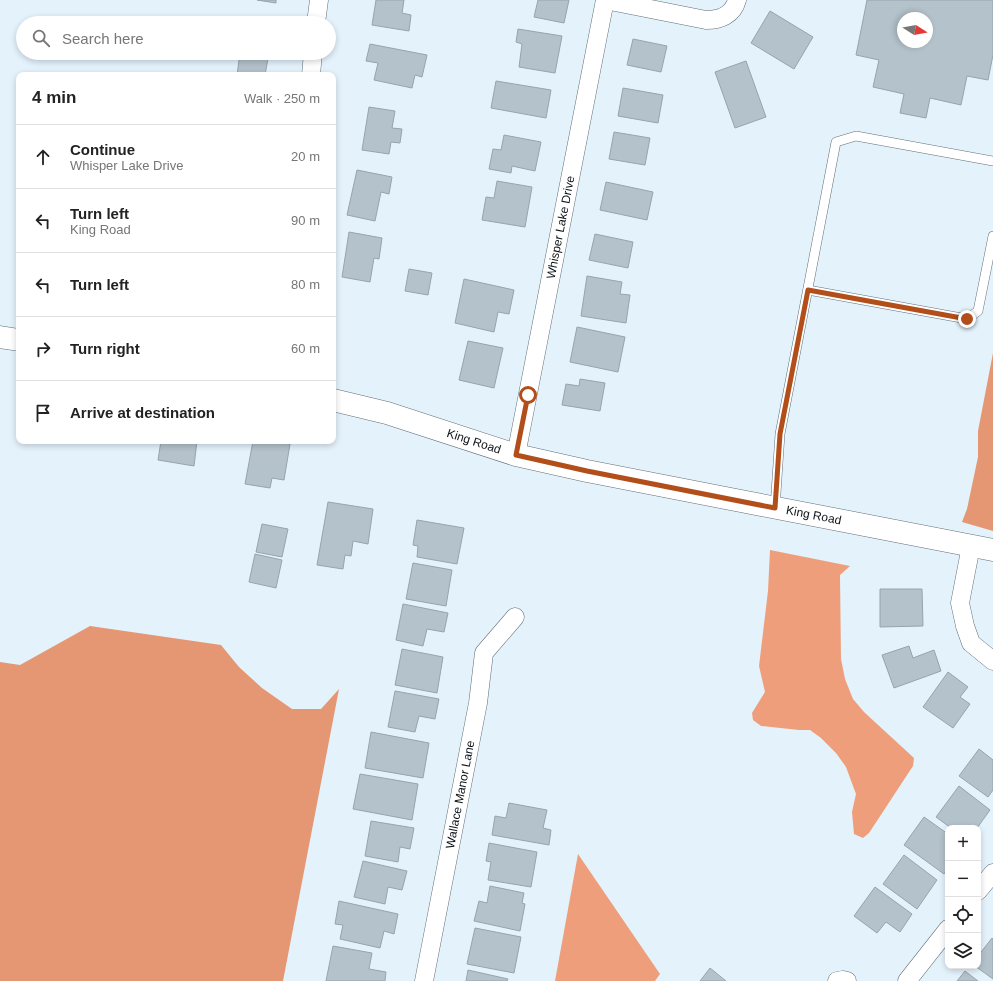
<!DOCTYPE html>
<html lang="en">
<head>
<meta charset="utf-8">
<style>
	body { margin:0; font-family:Arial,sans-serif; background:#f6f6f6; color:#222 }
	.controls { position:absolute; right:12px; bottom:12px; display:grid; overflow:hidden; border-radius:8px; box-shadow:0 2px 6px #0003 }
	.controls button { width:36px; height:36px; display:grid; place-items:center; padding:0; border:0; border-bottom:1px solid #e0e0e0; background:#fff; color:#222; font:20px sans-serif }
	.compass { position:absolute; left:897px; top:12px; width:36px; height:36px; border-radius:50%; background:#fff; box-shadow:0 2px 6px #0003; rotate:101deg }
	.stop { position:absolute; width:12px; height:12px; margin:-9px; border:3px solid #b24e19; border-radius:50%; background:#fff }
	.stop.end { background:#b24e19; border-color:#fff; box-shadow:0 1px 4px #0008 }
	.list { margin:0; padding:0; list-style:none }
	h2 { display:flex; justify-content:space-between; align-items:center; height:52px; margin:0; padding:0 16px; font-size:17px }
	h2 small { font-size:13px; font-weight:400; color:#767676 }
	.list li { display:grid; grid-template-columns:26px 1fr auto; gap:12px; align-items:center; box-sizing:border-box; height:64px; padding:0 16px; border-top:1px solid #e0e0e0 }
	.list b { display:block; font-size:15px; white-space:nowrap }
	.list p { margin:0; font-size:13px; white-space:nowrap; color:#767676 }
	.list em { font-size:13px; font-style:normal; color:#767676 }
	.icon { flex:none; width:22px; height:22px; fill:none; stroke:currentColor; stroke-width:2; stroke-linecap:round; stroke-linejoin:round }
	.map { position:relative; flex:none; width:993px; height:981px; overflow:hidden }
	.search { position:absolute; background:#fff; box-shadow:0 2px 6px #0003; left:16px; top:16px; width:320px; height:44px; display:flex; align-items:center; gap:10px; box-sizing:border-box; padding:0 14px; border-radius:22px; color:#767676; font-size:15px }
	.panel { position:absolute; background:#fff; box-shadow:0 2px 6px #0003; left:16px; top:72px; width:320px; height:372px; border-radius:8px }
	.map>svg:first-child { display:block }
</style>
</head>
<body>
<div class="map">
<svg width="993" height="981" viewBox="0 0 993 981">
	<rect width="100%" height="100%" fill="#e4f2fc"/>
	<g fill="#e59673">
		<polygon points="993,353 993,531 962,522 967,509 978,457 978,431"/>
		<polygon points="90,626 221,645 239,667 262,688 292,709 321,709 339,689 283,981 0,981 0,662 20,665"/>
	</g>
	<g fill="#ee9e7a">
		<polygon points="770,550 850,566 840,575 841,659 845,679 853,699 864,712 914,758 913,766 869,833 863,838 854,834 852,812 856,794 846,767 836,753 821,738 810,730 799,730 761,726 753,720 752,713 765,692 759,666 768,591"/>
		<polygon points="578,854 660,974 655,981 555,981"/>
	</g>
	<g fill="#b4c2cb" stroke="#97a4ad" fill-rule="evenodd">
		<polygon points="257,0 276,0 276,3"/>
		<polygon points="376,0 404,0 402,13 411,15 409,31 372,25"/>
		<polygon points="538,0 569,0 564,23 534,17"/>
		<path d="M867,0H993V55L988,80L967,76L961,105L930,98L926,118L900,113L904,94L873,87L879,60L856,55ZM903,18H927V42H903Z"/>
		<polygon points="770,11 813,37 794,69 751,43"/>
		<polygon points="518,29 562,36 555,73 519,67 522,44 516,42"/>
		<polygon points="633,39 667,46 661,72 627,65"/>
		<polygon points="370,44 427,55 422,77 415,75 412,88 374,80 378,63 366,61"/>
		<polygon points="240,53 269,53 265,75 237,75"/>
		<polygon points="746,61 766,117 735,128 715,72"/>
		<polygon points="496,81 551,90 546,118 491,108"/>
		<polygon points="623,88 663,95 658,123 618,116"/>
		<polygon points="369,107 395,111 392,128 402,129 400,143 391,142 389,154 362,150"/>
		<polygon points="614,132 650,138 645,165 609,159"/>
		<polygon points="504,135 541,142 535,171 512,166 511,173 489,169 493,149 501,150"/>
		<polygon points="357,170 392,177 389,194 381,192 375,221 347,215"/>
		<polygon points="497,181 532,187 525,227 482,220 486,197 494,198"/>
		<polygon points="606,182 653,192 647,220 600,210"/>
		<polygon points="349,232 382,238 379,259 374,258 370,282 342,277"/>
		<polygon points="595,234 633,242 628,268 589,260"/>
		<polygon points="409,269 432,273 428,295 405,291"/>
		<polygon points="587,276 622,282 620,294 630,295 626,323 581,316"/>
		<polygon points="464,279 514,290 509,314 498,312 494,332 455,323"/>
		<polygon points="577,327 625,337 618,372 570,362"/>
		<polygon points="468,341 503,348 494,388 459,380"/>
		<polygon points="580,379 605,383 600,411 562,405 566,384 579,386"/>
		<polygon points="161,441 197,441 194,466 158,460"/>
		<polygon points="253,441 278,441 278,442 290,444 284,480 272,478 270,488 245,484"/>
		<polygon points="328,502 373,509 368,544 353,541 351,556 345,555 343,569 317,565"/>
		<polygon points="417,520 464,528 457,564 417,557 418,546 413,545"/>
		<polygon points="262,524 288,529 282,557 256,552"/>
		<polygon points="255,554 282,560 276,588 249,582"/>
		<polygon points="413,563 452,570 446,606 406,599"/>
		<polygon points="880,589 922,589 923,626 880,627"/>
		<polygon points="403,604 448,613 444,632 427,629 423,646 396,640"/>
		<polygon points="909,646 913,658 934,650 941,671 894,688 882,655"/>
		<polygon points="402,649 443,657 437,693 395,685"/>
		<polygon points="948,672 968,687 960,697 970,704 953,728 923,707"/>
		<polygon points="395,691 439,699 435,719 419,716 415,732 388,727"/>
		<polygon points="371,732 429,743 423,778 365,768"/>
		<polygon points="979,749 993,760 993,790 988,797 959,776"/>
		<polygon points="360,774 418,784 412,820 353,809"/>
		<polygon points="959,786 990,810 977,828 951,828 936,817"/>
		<polygon points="509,803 547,810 543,828 551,830 549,845 492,835 495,816 506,818"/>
		<polygon points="924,817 948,834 948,849 946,852 948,853 948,868 944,874 904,845"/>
		<polygon points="371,821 414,828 410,849 400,847 398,862 365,856"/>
		<polygon points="489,843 537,852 531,887 488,880 491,862 486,861"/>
		<polygon points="904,855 937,880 917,909 883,884"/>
		<polygon points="363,861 407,871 402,890 388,887 385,904 354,897"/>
		<polygon points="490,886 524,893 522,903 525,904 520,931 474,921 479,901 487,903"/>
		<polygon points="875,887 912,914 900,932 886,922 877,933 854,916"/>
		<polygon points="339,901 398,914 394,934 384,931 380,948 340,939 343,925 335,924"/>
		<polygon points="475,928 521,937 514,973 467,964"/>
		<polygon points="992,938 993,939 993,979 975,966 978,966 978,956"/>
		<polygon points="333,946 372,953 369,969 386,972 385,981 326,981"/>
		<polygon points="710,968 726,981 700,981"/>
		<polygon points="468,970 508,979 507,981 466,981"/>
		<polygon points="965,971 978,981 957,981"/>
	</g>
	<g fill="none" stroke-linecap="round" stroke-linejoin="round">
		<defs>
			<g id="service">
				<polyline points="808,290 967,319 978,311 993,236"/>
				<polyline points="775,508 780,434 836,142 856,136 993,161"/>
			</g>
			<g id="minor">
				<path d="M605,0L706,20C720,20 733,15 737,0"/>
				<polyline points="316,23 319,0"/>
				<polyline points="311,75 313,53"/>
				<path id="s1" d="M516,455L605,0"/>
				<polyline points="971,546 960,603 965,626 971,643 993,661"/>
				<polyline points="978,891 993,873"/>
				<path id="s2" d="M424,981L478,703L484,653L515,617"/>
				<polyline points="837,981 843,980 847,981"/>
				<polyline points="907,981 948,929"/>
			</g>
			<g id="tertiary">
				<polyline points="0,337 19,340"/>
				<path id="s3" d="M333,400L387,413L516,455L587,471L746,502L993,550"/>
			</g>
		</defs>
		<use href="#service" stroke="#636f77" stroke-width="10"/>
		<use href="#minor" stroke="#636f77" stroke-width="19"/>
		<use href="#tertiary" stroke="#636f77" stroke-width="23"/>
		<use href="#service" stroke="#fff" stroke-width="9"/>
		<use href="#minor" stroke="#fff" stroke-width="18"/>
		<use href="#tertiary" stroke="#fff" stroke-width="22"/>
	</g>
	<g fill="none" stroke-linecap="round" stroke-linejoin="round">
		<polyline stroke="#b24e19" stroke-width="5" points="528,395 516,455 587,471 775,508 780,434 808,290 967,319"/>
	</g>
	<g text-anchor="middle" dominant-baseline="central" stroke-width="3.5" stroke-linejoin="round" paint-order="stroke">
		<g font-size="12" fill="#0e1316" stroke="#fff">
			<text stroke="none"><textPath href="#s1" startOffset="232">Whisper Lake Drive</textPath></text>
			<text stroke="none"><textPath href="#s3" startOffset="147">King Road</textPath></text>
			<text stroke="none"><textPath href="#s3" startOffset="495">King Road</textPath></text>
			<text stroke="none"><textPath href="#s2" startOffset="190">Wallace Manor Lane</textPath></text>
		</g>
	</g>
</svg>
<div class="controls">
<button>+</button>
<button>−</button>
<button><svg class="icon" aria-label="locate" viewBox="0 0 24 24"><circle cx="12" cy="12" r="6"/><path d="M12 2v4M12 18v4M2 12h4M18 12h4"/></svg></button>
<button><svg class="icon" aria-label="layers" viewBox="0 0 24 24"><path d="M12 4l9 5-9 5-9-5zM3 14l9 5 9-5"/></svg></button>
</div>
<svg class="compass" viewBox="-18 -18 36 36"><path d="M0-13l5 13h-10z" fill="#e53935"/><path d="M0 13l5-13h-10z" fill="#767676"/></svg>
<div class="stop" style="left:528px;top:395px"></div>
<div class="stop end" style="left:967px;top:319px"></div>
<div class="search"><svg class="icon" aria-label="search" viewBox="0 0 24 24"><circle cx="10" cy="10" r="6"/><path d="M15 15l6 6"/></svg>Search here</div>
<section class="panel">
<h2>4 min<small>Walk · 250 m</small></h2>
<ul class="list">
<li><svg class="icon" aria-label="ahead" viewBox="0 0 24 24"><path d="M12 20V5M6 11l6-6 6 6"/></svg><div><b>Continue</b><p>Whisper Lake Drive</p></div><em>20 m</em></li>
<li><svg class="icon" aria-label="left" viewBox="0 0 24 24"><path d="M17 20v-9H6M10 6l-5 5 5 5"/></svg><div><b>Turn left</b><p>King Road</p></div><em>90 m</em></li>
<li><svg class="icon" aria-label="left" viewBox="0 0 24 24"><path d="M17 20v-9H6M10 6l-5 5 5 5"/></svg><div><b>Turn left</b></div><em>80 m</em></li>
<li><svg class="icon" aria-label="right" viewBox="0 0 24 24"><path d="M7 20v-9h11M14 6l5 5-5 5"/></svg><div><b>Turn right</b></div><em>60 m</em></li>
<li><svg class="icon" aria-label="arrive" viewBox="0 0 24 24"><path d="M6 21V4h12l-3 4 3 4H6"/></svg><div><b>Arrive at destination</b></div></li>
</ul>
</section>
</div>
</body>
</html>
